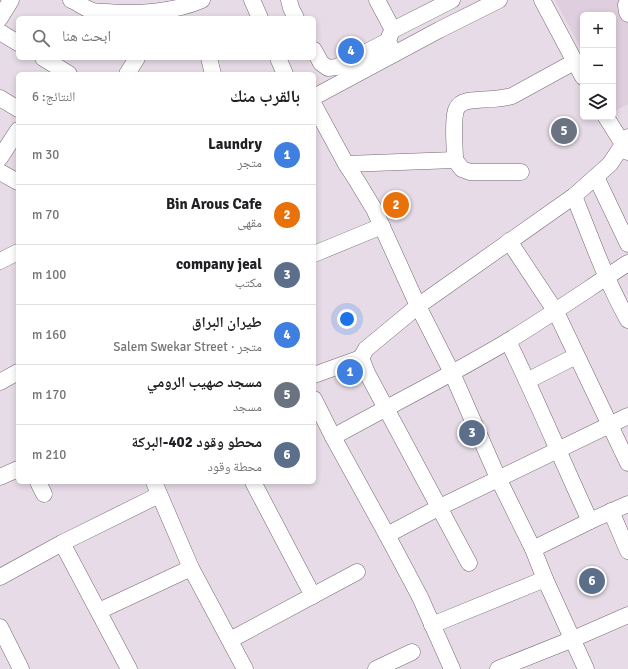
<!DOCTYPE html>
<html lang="ar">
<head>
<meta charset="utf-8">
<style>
	body { margin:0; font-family:Signika,"Noto Naskh Arabic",sans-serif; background:#f2f2f2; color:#202124; direction:rtl }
	.controls { position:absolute; right:12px; top:12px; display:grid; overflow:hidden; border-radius:6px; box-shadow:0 2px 6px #0003 }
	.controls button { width:36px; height:36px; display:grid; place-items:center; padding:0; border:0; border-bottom:1px solid #e0e0e0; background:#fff; color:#202124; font:20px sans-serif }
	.you { position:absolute; left:347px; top:319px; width:14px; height:14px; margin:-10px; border:3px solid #fff; border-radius:50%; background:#1a73e8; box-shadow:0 0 0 6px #1a73e833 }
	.badge { display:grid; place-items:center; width:26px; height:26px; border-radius:50%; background:#7c3aed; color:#fff; font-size:13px; font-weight:700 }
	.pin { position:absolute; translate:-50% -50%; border:2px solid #fff; box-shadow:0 1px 4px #0006 }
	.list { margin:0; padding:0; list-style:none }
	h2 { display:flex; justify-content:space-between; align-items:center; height:52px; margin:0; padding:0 16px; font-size:17px }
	h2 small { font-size:13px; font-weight:400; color:#757577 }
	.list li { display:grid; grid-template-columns:26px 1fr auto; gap:12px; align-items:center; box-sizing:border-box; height:60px; padding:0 16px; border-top:1px solid #e0e0e0 }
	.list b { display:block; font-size:15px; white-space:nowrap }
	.list p { margin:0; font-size:13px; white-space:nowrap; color:#757577 }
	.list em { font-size:13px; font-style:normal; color:#757577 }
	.icon { flex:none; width:22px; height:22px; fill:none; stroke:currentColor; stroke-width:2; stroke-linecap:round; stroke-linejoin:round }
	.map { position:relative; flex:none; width:628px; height:669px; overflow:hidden; direction:ltr }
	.search { position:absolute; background:#fff; box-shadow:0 2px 6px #0003; left:16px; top:16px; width:300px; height:44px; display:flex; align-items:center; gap:10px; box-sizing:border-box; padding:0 14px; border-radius:6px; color:#757577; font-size:15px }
	.panel { position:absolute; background:#fff; box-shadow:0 2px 6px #0003; left:16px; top:72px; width:300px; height:412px; border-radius:6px; direction:rtl }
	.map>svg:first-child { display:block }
</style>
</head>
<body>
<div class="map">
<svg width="628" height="669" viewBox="0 0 628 669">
	<rect width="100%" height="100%" fill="#e6dbe6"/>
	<polygon fill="#decede" points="555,0 628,0 628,104 615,111 613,108 613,15 583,15 583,52"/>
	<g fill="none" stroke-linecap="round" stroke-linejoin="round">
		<defs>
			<g id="minor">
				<path d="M71,0C78,3 86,9 93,11C97,12 102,12 106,12C135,15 175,12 202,0"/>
				<polyline points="252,0 260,18"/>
				<polyline points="289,0 291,8 296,18"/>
				<polyline points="377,0 393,30"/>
				<polyline points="542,0 583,77"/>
				<polyline points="628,4 626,5 627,12 628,14"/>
				<polyline points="0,18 11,0"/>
				<polyline points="0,32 18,43"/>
				<polyline points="314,50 321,63 328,68 337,67 388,41"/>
				<polyline points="394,54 388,41 390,35 393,30 452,0"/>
				<polyline points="43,58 69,74"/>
				<polyline points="209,58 213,74"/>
				<polyline points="278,58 285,74"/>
				<polyline points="127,74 137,58"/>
				<polyline points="314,97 439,30 499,0"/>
				<polyline points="0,98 18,109"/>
				<polyline points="314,105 346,164 357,181 374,209 418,306 452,373 498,478 533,549 545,579 586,669"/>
				<polyline points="606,117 628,152"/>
				<polyline points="0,158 18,130"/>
				<path d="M455,160C455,146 452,123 456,110C458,105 462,102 468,101C483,99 497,100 512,96L574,62"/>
				<polyline points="346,164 455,160 462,169 470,172 521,172"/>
				<polyline points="0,172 18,182"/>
				<polyline points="596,177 628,244"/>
				<path d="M574,196C591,238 606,281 628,320"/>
				<polyline points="509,241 556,312 628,463"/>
				<polyline points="314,254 382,226"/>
				<polyline points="0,261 18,252"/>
				<path d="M508,341C537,400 562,461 590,521"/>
				<polyline points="314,375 361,358"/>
				<polyline points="527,381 576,356"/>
				<polyline points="0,382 18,372"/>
				<polyline points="314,399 333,437"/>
				<polyline points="0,477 18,469"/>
				<polyline points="38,482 44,494"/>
				<polyline points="154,482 191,568 245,669"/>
				<polyline points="253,482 313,596"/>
				<polyline points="611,511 628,551"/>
				<polyline points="387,535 438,508 628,416"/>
				<polyline points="62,543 129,669"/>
				<polyline points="533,549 590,521 628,504"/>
				<polyline points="469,563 367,373 361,358 366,349 418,306 574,196 610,164 628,137"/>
				<polyline points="0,577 62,543 159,495"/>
				<polyline points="99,611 191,568"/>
				<polyline points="432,625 545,579"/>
				<polyline points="0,627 21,669"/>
				<polyline points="230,640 357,572"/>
				<polyline points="376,669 412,652"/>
				<path d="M452,669L420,597L387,535L333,437C391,405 451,375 508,341C549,316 588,289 628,263"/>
				<polyline points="498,669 573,639 628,615"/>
			</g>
		</defs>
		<use href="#minor" stroke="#736973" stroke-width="17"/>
		<use href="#minor" stroke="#fff" stroke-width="16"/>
	</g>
</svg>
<div class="controls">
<button>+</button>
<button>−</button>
<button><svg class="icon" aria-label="layers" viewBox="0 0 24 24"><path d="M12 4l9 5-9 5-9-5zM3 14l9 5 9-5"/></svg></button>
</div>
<div class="you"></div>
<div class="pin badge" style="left:350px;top:372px;background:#3f7fe0">1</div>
<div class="pin badge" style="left:396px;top:205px;background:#e8710a">2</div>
<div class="pin badge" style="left:472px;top:433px;background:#5c6f8a">3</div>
<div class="pin badge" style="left:351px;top:51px;background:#3f7fe0">4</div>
<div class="pin badge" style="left:564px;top:131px;background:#6b7280">5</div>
<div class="pin badge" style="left:592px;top:581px;background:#5c6f8a">6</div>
<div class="search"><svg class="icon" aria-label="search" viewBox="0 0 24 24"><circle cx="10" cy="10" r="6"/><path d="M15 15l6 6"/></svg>ابحث هنا</div>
<section class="panel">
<h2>بالقرب منك<small>النتائج: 6</small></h2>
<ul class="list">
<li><span class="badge" style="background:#3f7fe0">1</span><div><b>Laundry</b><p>متجر</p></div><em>30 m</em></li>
<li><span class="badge" style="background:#e8710a">2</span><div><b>Bin Arous Cafe</b><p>مقهى</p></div><em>70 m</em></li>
<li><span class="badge" style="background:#5c6f8a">3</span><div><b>company jeal</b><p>مكتب</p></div><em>100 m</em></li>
<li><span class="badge" style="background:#3f7fe0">4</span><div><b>طيران البراق</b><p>متجر · Salem Swekar Street</p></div><em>160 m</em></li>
<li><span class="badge" style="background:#6b7280">5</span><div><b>مسجد صهيب الرومي</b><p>مسجد</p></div><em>170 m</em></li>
<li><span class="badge" style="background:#5c6f8a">6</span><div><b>محطو وقود 402-البركة</b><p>محطة وقود</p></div><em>210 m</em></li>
</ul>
</section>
</div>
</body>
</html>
